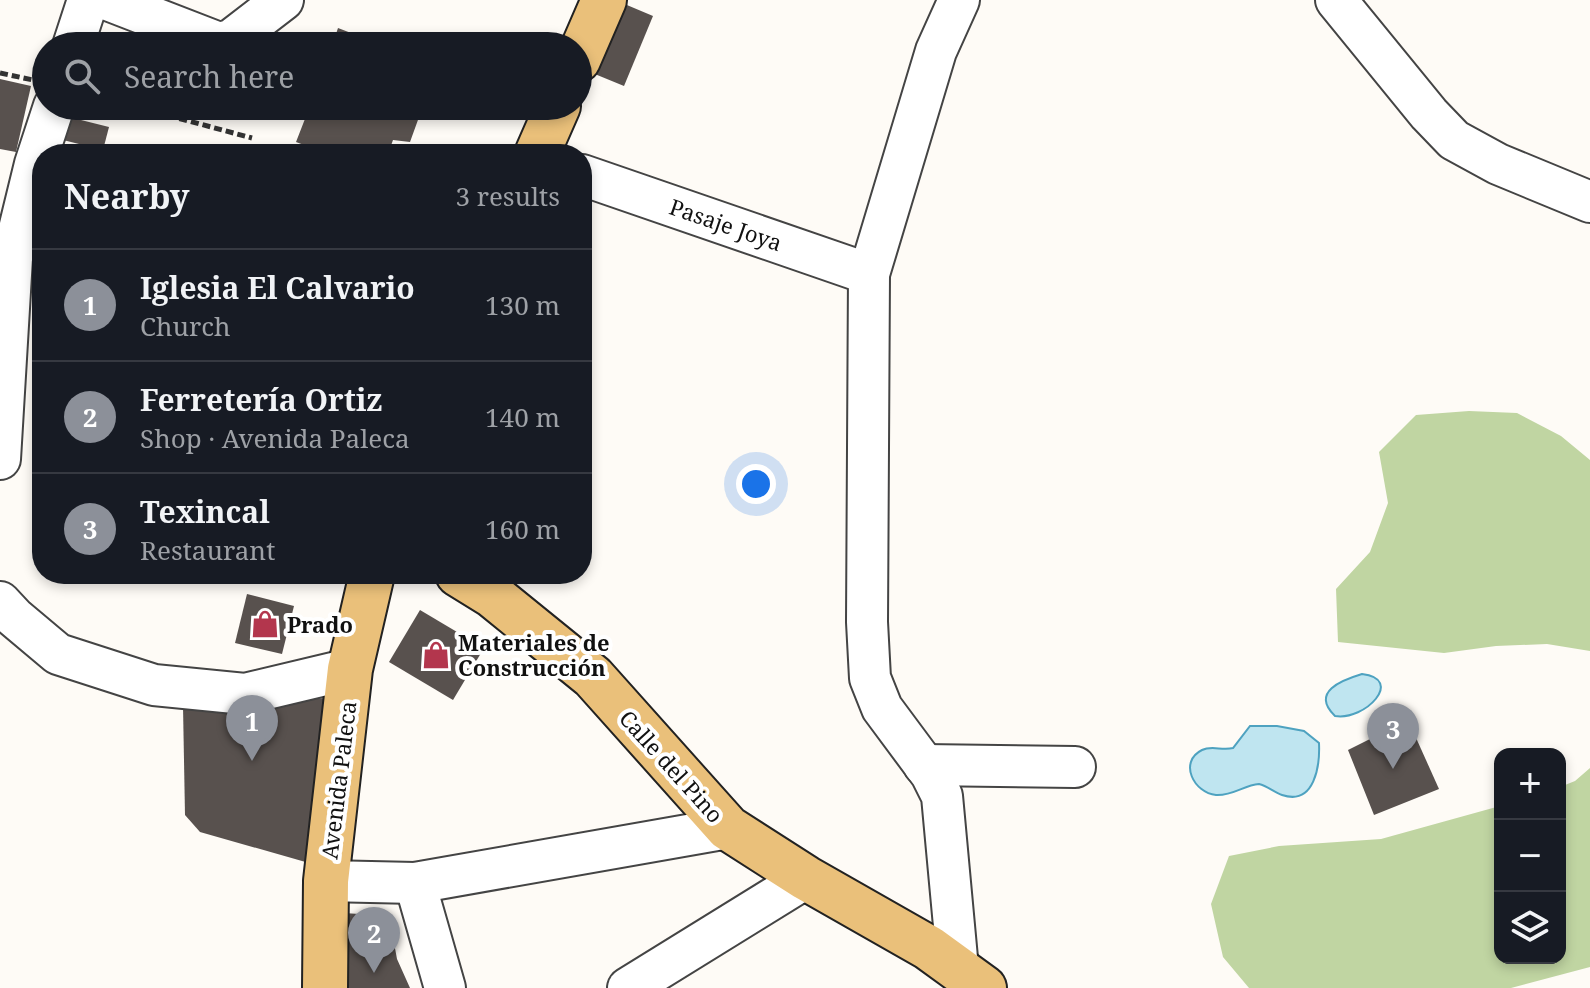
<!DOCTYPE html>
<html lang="en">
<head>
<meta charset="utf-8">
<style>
	body { margin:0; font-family:"Noto Serif",serif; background:#20242c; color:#f1f3f6 }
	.controls { position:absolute; right:24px; bottom:24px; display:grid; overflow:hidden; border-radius:16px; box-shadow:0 4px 12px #0003 }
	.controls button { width:72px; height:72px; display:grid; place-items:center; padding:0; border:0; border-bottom:2px solid #363941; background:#171b24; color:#f1f3f6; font:40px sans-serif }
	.you { position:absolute; left:756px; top:484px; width:28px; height:28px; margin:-20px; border:6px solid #fff; border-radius:50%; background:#1a73e8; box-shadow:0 0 0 12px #1a73e833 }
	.badge { display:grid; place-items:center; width:52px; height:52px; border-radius:50%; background:#8c9099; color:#fff; font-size:26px; font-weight:700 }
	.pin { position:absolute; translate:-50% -66px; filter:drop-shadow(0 2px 4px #0008) }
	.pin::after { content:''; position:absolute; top:42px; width:28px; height:24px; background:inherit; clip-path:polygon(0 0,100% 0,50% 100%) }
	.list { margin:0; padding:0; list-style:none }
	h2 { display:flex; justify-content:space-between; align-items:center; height:104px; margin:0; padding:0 32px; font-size:34px }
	h2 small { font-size:26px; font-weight:400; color:#9ea1a6 }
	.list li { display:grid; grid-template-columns:52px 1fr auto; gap:24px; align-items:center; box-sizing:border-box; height:112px; padding:0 32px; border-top:2px solid #363941 }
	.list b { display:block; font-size:30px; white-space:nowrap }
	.list p { margin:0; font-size:26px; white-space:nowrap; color:#9ea1a6 }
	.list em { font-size:26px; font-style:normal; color:#9ea1a6 }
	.icon { flex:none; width:44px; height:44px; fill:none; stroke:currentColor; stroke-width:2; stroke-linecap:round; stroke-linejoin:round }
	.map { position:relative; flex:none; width:1590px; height:988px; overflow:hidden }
	.search { position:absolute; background:#171b24; box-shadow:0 4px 12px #0003; left:32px; top:32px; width:560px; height:88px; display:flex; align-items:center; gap:20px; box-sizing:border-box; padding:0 28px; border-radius:44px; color:#9ea1a6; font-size:30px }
	.panel { position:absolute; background:#171b24; box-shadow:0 4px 12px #0003; left:32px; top:144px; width:560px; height:440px; border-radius:32px }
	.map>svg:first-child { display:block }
</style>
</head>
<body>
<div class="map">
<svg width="1590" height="988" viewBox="0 0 1590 988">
	<rect width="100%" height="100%" fill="#fefbf6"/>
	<g fill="#c0d5a2">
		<polygon points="1469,411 1517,413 1561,436 1590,460 1590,651 1547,644 1496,646 1444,653 1338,642 1336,589 1370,552 1388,503 1379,452 1416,415"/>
		<polygon points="1590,768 1590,967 1511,988 1249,988 1223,957 1211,904 1229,856 1279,846 1381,839 1500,806 1500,958 1560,958 1560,787 1575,781"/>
	</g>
	<g fill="#bfe5f0" stroke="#4ea2c0" stroke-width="2">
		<path d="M1362,674C1405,679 1365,721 1335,716C1310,692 1342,680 1362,674Z"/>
		<path d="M1250,726H1277L1304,731L1319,743C1320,765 1315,806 1282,795C1273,792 1268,786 1259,784C1244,785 1233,796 1216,795C1194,793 1178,762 1202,750C1212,745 1222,751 1233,748Z"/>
	</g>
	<g fill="#58514e">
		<polygon points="615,0 653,16 624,86 585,70"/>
		<polygon points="338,28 385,46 332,46"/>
		<polygon points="0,79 31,86 16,152 0,149"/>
		<polygon points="310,106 423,106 410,142 393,140 388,154 328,154 296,142"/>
		<polygon points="69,117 109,127 103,150 63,140"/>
		<polygon points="247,594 294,606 282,654 235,643"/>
		<polygon points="420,610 484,648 453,700 389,662"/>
		<polygon points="327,698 309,863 200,832 185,815 183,706"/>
		<polygon points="1408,720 1439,789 1374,815 1348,750"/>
		<polygon points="344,913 389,916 397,959 410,988 344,988"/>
	</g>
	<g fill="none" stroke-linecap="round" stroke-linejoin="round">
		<defs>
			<g id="minor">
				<polyline points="108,0 219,43 231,40 283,0"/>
				<polyline points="1336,0 1429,114 1454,140 1498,164 1590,202"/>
				<polyline points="73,46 88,0"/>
				<polyline points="582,175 869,274"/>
				<polyline points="0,459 12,258 35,164 54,106"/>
				<polyline points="0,602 14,617 58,654 154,685 245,694 350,669"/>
				<polyline points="924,765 1075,767"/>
				<polyline points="326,881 415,883 728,828"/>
				<polyline points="415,883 445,988"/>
				<polyline points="958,969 942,796 931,774 882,708 870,678 867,622 869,274 936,51 959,0"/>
				<polyline points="628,988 806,878"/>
			</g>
			<g id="major">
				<polyline points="578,60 604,0"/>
				<polyline points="537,154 558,106"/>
				<polyline points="458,574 492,595 593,677 728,828 806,878 929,948 984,988"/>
				<polyline points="325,988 326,881 350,669 372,574"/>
			</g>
		</defs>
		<use href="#minor" stroke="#444" stroke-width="44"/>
		<use href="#major" stroke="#222" stroke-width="48"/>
		<g stroke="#333" stroke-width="5" stroke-dasharray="8 4" stroke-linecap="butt">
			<polyline points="0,73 33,80"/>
			<polyline points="133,106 252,138"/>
		</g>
		<use href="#minor" stroke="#fff" stroke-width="40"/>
		<use href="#major" stroke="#eac07a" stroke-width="44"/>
	</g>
	<defs>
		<symbol id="shop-bare" viewBox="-9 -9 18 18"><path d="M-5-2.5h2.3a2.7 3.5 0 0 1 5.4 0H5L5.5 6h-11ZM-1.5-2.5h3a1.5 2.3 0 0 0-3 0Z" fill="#b3364d" stroke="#fff" stroke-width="2.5" paint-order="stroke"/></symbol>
	</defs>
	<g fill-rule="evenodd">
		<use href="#shop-bare" x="245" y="604" width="40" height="40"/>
		<use href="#shop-bare" x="416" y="635" width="40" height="40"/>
	</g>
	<g text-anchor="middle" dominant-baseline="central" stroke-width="8" stroke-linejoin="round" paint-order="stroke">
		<g font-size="22" fill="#111" stroke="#fff">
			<text transform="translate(726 224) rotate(19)">Pasaje Joya</text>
			<text transform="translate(672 766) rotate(48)">Calle del Pino</text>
			<text transform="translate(338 780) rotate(-83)">Avenida Paleca</text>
		</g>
		<g font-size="22" font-weight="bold" fill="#111" stroke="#fff" text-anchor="start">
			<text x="287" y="624">Prado</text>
			<text x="458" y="642">Materiales de<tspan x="458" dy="25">Construcción</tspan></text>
		</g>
	</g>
</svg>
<div class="controls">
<button>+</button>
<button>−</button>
<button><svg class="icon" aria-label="layers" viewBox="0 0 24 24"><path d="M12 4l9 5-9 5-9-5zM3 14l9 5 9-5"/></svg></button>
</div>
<div class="you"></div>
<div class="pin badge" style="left:252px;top:761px">1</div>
<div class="pin badge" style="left:374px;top:973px">2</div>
<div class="pin badge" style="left:1393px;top:769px">3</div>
<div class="search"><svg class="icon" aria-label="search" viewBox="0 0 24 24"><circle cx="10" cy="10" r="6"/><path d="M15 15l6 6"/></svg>Search here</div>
<section class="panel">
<h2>Nearby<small>3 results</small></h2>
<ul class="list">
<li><span class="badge">1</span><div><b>Iglesia El Calvario</b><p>Church</p></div><em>130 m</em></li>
<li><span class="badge">2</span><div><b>Ferretería Ortiz</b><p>Shop · Avenida Paleca</p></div><em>140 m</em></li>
<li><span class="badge">3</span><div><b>Texincal</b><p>Restaurant</p></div><em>160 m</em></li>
</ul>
</section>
</div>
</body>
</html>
